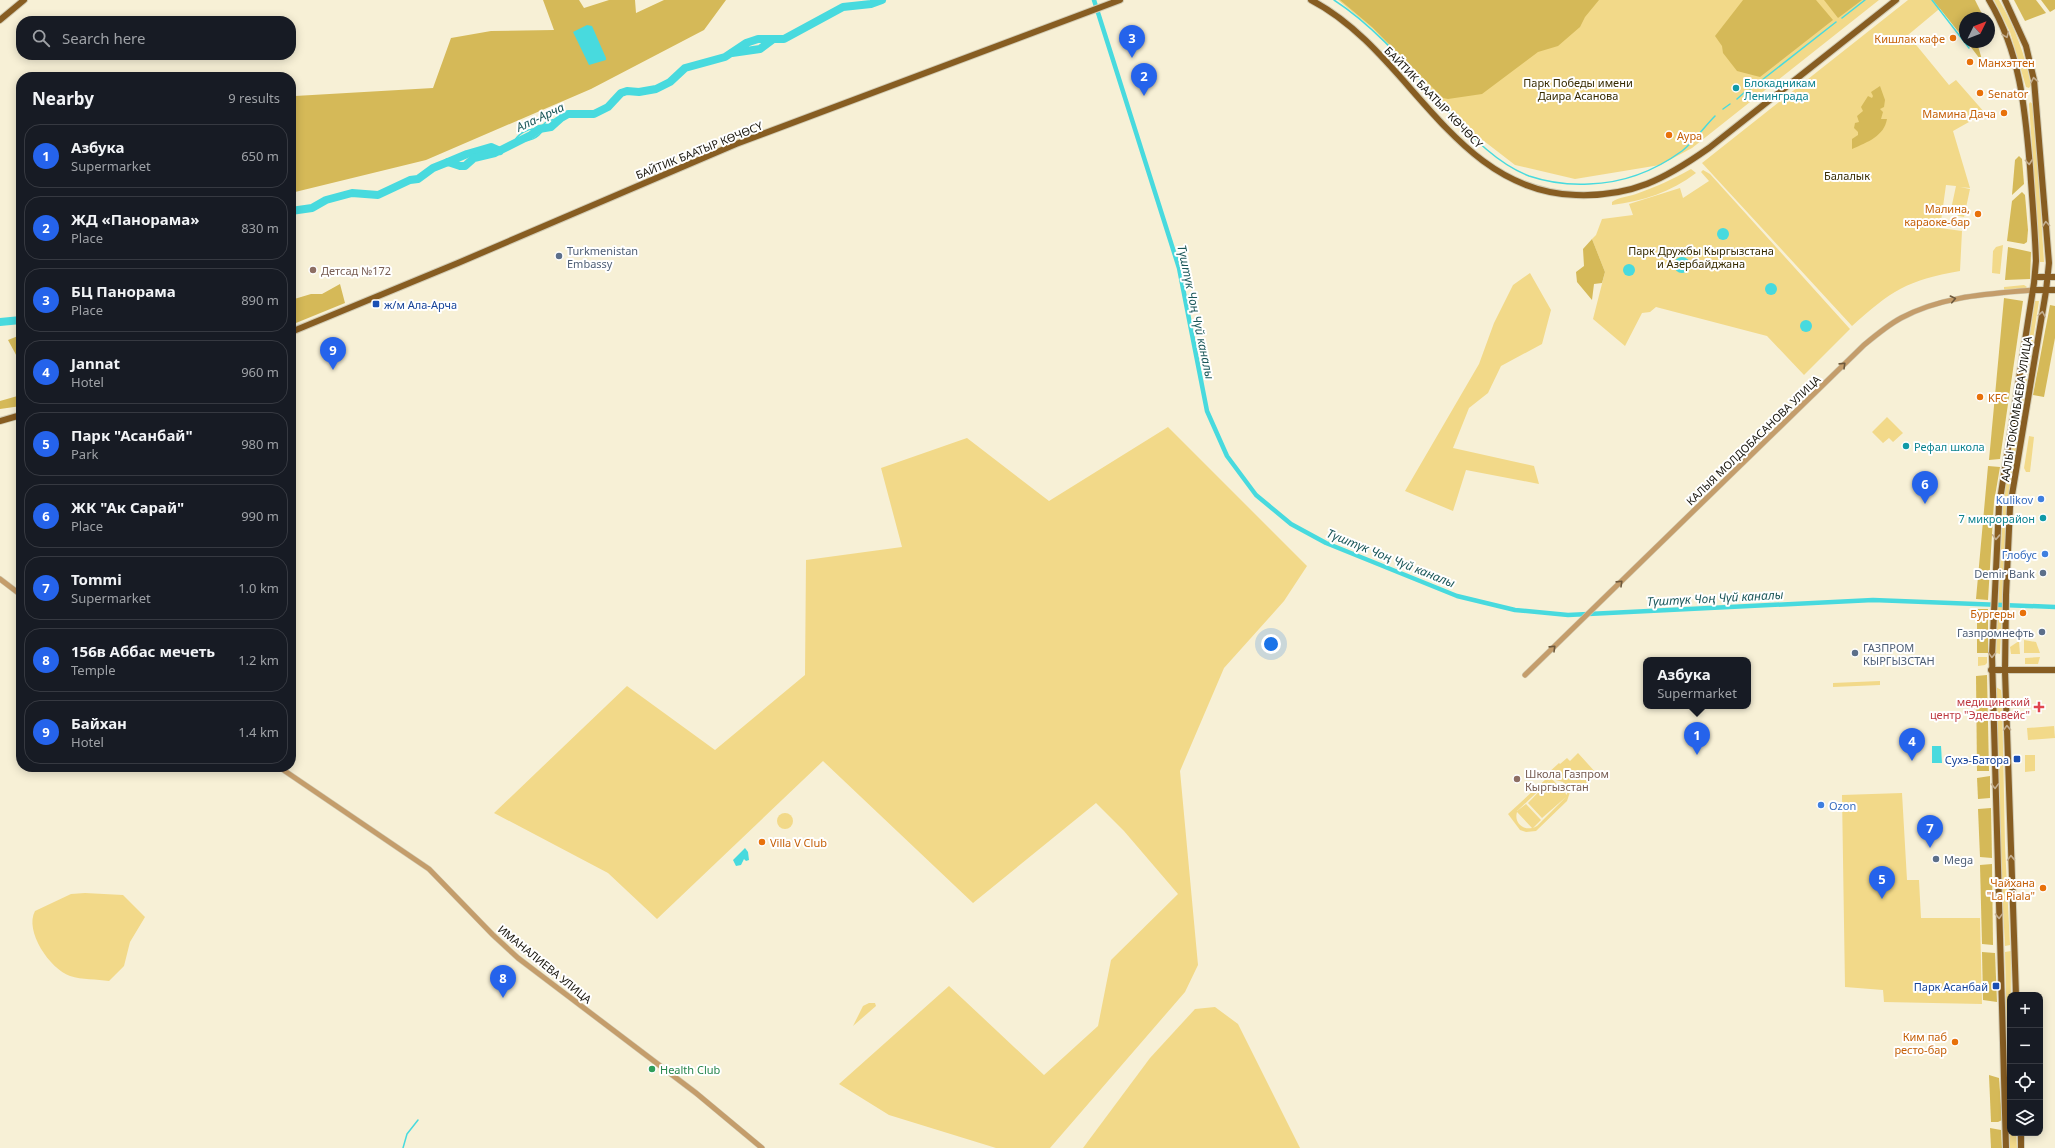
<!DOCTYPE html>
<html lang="en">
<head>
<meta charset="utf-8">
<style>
	body { margin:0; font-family:"Noto Sans",sans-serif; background:#242831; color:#f1f3f6 }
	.controls { position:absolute; right:12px; bottom:12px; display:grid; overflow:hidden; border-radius:8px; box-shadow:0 2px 10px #0003 }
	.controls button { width:36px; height:36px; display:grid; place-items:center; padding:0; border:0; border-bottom:1px solid #363941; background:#171b24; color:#f1f3f6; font:20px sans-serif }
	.compass { position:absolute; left:1959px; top:12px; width:36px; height:36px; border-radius:50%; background:#171b24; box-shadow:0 2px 10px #0003; rotate:47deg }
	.you { position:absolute; left:1271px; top:644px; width:14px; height:14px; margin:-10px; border:3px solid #fff; border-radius:50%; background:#1a73e8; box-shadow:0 0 0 6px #1a73e833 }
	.badge { display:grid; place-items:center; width:26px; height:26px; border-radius:50%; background:#2563eb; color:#fff; font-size:13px; font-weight:700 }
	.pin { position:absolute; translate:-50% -33px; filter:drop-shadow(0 1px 2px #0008) }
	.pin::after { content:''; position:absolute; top:21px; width:14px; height:12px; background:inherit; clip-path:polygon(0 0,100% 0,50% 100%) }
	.popup { position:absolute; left:1643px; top:657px; width:108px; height:52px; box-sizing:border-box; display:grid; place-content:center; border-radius:8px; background:#171b24; filter:drop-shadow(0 1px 3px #0005); font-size:13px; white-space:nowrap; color:#9ea1a6 }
	.popup b { font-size:15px; color:#f1f3f6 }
	.popup::after { content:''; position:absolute; left:50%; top:100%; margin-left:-8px; border:8px solid transparent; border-top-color:#171b24 }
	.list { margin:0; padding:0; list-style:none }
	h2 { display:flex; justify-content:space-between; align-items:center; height:52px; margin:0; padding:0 16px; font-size:17px }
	h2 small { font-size:13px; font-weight:400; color:#9ea1a6 }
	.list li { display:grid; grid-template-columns:26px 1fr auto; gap:12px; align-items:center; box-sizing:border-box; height:64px; margin:0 8px 8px; padding:0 8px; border:1px solid #363941; border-radius:16px }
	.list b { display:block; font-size:15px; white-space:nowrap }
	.list p { margin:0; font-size:13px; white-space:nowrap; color:#9ea1a6 }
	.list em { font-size:13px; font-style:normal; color:#9ea1a6 }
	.icon { flex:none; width:22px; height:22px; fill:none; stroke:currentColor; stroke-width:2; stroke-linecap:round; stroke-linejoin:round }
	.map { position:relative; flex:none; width:2055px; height:1148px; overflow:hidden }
	.search { position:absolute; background:#171b24; box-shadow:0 2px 10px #0003; left:16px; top:16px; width:280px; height:44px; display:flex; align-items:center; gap:10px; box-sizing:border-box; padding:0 14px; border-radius:16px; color:#9ea1a6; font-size:15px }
	.panel { position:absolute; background:#171b24; box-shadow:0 2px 10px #0003; left:16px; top:72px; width:280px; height:700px; border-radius:16px }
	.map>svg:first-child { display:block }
</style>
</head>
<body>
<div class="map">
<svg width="2055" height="1148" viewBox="0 0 2055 1148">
	<rect width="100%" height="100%" fill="#f7f0d6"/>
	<g fill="#f2d989" fill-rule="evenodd">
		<polygon points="1338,0 1879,0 1692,148 1660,165 1575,179 1515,165 1471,131 1373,29"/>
		<path d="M1908,0H1950L1908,35L1949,85L1956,80L1985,113L1953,131L1970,188L1960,187L1970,189L1964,217L1950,214L1956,186L1946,185L1940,228L1962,231L1960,271C1907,280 1891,291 1852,326L1702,163Z"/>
		<path d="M1994,0H1999C2015,27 2025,55 2031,85L2029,88L2026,87L2010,32Z"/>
		<polygon points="2030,102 2034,105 2044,262 2040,262 2029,104"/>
		<path d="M1691,169L1696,173C1671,192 1643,201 1612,205V202C1619,197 1628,197 1636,194C1656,187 1673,179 1691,169Z"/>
		<polygon points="1703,170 1710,174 1850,329 1804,375 1767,336 1656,307 1650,312 1642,313 1625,346 1593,319 1605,272 1592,239 1596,235 1602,219 1633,215 1629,204 1680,188 1683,198 1709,181 1701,172"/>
		<polygon points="2003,245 2000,274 1992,273 1993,251 1996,247"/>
		<polygon points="1530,273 1551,310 1542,344 1501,366 1488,393 1469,408 1453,448 1534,466 1539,484 1466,470 1453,511 1405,491 1479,364 1494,323 1513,285"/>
		<polygon points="2024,285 2027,287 2025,289 2004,290 2004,287"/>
		<polygon points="2035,301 2039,301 2007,506 2000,654 1996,653 2003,504"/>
		<polygon points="1887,417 1903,433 1893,442 1889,438 1883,443 1872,432"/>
		<polygon points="1168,427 1307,566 1284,601 1224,668 1180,771 1198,965 1185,992 1050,1148 996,1148 889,1115 839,1084 949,986 1044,1075 1098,1026 1111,960 1178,894 1124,831 1096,803 973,903 823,761 657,919 608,873 494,813 627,686 715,750 805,675 806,560 902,547 881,468 967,438 1049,501"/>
		<polygon points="2029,436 2034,437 2030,472 2026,472 2024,468"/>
		<polygon points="2024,640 2036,642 2040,653 2024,653"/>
		<polygon points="2019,641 2020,654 2011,654 2010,647"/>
		<polygon points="1978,657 1987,657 1987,663 1985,665 1978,666"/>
		<polygon points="2040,657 2038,664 2025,664 2025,658"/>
		<polygon points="1880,681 1880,685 1833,687 1833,683"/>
		<polygon points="1996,687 2001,690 2002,698 2005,846 2010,945 2005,946 1998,816"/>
		<polygon points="2054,726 2055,738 2028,740 2027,728"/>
		<path d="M1578,753L1597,774L1584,787H1581L1578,792L1569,784L1570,792L1567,801L1536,831L1526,832L1520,830L1508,814L1546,779L1547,774L1559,763L1560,764L1567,758L1570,761ZM1551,779L1528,803L1542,818L1566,797L1537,826L1533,828L1541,820L1526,804L1517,811ZM1552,779L1563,782L1567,788V795ZM1517,812L1532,828C1522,830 1514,822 1517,812Z"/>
		<polygon points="2025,755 2035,755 2035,771 2025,772"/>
		<polygon points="1902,793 1907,880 1919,880 1921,918 1980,918 1982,1004 1884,1002 1883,990 1845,987 1842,795"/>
		<circle cx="785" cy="821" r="8"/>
		<path d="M85,893L123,895L145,917L130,942L124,966L109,981C97,979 82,980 70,976C50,969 24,931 35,911L71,894Z"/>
		<polygon points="2011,951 2010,1133 2016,1133 2017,1148 2010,1148 2005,952"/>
		<polygon points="869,1003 875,1003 876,1006 853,1026 863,1006"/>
		<polygon points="1215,1007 1238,1024 1300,1148 1083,1148 1150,1058 1195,1009"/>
	</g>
	<g fill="#d5b958">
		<polygon points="543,0 579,0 584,8 609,0 635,0 636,13 664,0 726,0 704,30 591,89 426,160 291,193 291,100 295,96 433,88 451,38 491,31 554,30"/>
		<polygon points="1340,0 1599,0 1585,17 1580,27 1558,46 1538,52 1482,94 1448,99 1443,98 1372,27"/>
		<polygon points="1743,0 1816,0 1833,20 1760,77 1737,71 1723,53 1722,46 1715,36"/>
		<polygon points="1824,0 1862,0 1838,18"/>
		<polygon points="1933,0 1975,0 1984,18 1965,18 1965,40"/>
		<polygon points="2014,0 2036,0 2046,13 2025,21"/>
		<polygon points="2041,0 2055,0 2055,9 2050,12"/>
		<polygon points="1967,42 1982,42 1978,46 1983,63"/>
		<path d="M1880,86L1885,100L1884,107L1880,109L1883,112L1881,119H1887C1884,136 1868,142 1852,149V139L1858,135V132L1854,128L1855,123L1859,122L1857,116L1863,111L1861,107L1868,96L1872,98L1873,96L1871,92Z"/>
		<polygon points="2019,156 2022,159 2024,184 2012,195 2015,160"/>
		<polygon points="2022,192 2025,195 2028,230 2027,242 2024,244 2007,241 2012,201"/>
		<polygon points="1592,239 1605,272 1602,283 1594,284 1592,300 1577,282 1576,272 1584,266 1583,249"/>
		<polygon points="2008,247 2031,252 2030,279 2005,280"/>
		<polygon points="340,284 345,303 291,325 291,300 311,294 322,294"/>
		<polygon points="2004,298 2023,301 2000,459 1989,460"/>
		<polygon points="2050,305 2055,306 2055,338 2044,397 2033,395"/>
		<polygon points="18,336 21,341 21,364 8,340"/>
		<polygon points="21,395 21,406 0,409 0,401"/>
		<polygon points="1988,466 2000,467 1994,502 1988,600 1976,599"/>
		<rect x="1977" y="609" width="11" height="44"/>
		<polygon points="1987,675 1989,771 1977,771 1976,676"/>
		<polygon points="1990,776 1990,798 1978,799 1977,778"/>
		<polygon points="1991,808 1992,858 1980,857 1978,809"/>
		<polygon points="1992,864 1993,945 1982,944 1980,865"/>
		<polygon points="1982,952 1995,953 1997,1002 1983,1000"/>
		<polygon points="1989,1075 1999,1078 2002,1120 1998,1122 1991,1122"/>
		<polygon points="1990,1128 2001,1130 2002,1148 1991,1148"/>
	</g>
	<g fill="#48dade">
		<polygon points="587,25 592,26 606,58 606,60 589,65 573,32"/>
		<circle cx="1723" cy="234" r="6"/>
		<circle cx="1682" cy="265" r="8"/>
		<circle cx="1629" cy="270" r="6"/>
		<circle cx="1771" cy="289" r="6"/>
		<circle cx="1806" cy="326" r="6"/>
		<polygon points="1932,746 1941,746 1942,763 1932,763"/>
		<polygon points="745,848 748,852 749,860 746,861 744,859 741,865 736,866 733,860"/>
	</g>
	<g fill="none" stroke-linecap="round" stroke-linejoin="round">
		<g stroke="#48dade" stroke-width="1.5">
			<path d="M1334,0C1379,29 1415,75 1451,114C1473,138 1498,164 1529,176C1547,182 1570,185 1589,184C1624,183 1653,172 1682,151C1694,142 1704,127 1715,116"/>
			<polyline points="1932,0 1969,48"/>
			<polyline points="1842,18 1865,0"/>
			<polyline points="743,52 754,40"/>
			<polyline points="1762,80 1836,22"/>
			<polyline points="1750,89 1758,82"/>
			<polyline points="1737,99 1746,91"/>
			<polyline points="1723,109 1730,104"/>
			<path d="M519,141C529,142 538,138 543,130"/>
			<path d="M513,144C517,134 528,127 539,129L547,121L561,118"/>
			<polyline points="403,1148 407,1134 418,1120"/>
		</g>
		<polyline stroke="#48dade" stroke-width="4.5" points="1094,0 1179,268 1207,411 1227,456 1256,495 1291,524 1326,543 1457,596 1515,610 1568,615 1873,600 2055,607"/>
		<g stroke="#48dade" stroke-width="8">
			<polyline points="732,53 760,49 772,40"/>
			<polyline points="448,162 467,154 491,147 500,151"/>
			<polyline points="291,211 312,208 326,200 352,193 378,195 410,180 418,179 433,168 448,162 460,166 465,166 474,158 495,153 531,135 539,129 551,127 561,118 568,114 594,114 608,107 621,93 627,91 639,92 656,89 670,82 685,68 725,57 746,43 758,39 784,39 843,7 871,4 882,0"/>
			<polyline points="0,322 21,320"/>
		</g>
		<defs>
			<g id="minor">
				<polyline points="0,579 21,595"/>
				<path d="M1525,675L1864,345C1876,335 1888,325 1901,318C1942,296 1988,294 2033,290"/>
				<polyline points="279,767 429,869 493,935 518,958 696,1093 762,1148"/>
			</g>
			<g id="major">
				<path d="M1311,0C1410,51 1452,191 1576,195C1632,197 1665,179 1709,148L1896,0"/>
				<path d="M1989,0C2020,52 2025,108 2030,167C2032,198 2035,230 2036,261L2034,283L1999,506L1992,656L2006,1148"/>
				<polyline points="2005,0 2026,46 2034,80 2049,263 2046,291 2010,507 2006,595 2005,671 2016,995"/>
				<polyline points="0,20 24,0"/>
				<polyline points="2035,277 2055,277"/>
				<polyline points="2033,290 2055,290"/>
				<polyline points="291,332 458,263 736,144 1120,0"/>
				<polyline points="0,421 21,415"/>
				<polyline points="1991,670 2055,670"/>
				<polyline points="2021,1133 2021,1148"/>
			</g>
		</defs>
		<use href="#minor" stroke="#d3cdb6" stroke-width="6"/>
		<use href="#major" stroke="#d3cdb6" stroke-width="8"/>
		<use href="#minor" stroke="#c49d6b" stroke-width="5"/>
		<use href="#major" stroke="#875d22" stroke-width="6"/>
	</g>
	<defs><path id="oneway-chevron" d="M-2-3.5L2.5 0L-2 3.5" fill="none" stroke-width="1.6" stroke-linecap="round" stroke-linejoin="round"/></defs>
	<g stroke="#c3ae90">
		<use href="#oneway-chevron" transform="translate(2006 35) rotate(68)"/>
		<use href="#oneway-chevron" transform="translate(2034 80) rotate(-100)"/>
		<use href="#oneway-chevron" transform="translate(2029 162) rotate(85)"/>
		<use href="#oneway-chevron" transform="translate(2046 224) rotate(-95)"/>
		<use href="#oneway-chevron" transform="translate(2042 314) rotate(-80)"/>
		<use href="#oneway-chevron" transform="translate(1996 537) rotate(92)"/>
		<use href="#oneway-chevron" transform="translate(1992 655) rotate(92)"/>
		<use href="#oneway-chevron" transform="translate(2007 728) rotate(-92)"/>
		<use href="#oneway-chevron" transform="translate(1995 786) rotate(88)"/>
		<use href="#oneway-chevron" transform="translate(2011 858) rotate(-92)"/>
		<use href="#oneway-chevron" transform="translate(1999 916) rotate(88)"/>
	</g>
	<g stroke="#6e593c">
		<use href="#oneway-chevron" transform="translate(1953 299) rotate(-12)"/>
		<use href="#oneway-chevron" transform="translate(1843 365) rotate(-44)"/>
		<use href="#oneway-chevron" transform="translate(1620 583) rotate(-44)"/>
		<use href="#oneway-chevron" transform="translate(1553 648) rotate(-44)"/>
	</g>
	<g fill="#e8710a" stroke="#fff" stroke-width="1.5">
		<circle cx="1953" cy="38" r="4"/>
		<circle cx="1970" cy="62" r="4"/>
		<circle cx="1980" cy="93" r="4"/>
		<circle cx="2004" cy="113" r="4"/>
		<circle cx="1669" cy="135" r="4"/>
		<circle cx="1978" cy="214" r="4"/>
		<circle cx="1980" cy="397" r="4"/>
		<circle cx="2023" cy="613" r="4"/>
		<circle cx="762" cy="842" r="4"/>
		<circle cx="2043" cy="888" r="4"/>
		<circle cx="1955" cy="1042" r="4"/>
	</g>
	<g fill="#0f9aa8" stroke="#fff" stroke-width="1.5">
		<circle cx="1736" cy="88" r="4"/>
		<circle cx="1906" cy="446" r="4"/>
		<circle cx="2043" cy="518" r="4"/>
	</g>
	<g fill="#5c6f8a" stroke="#fff" stroke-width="1.5">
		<circle cx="559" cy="256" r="4"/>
		<circle cx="2043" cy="573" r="4"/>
		<circle cx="2042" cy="632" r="4"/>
		<circle cx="1855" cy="653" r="4"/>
		<circle cx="1936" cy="859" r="4"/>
	</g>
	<g fill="#8d6e63" stroke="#fff" stroke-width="1.5">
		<circle cx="313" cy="270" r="4"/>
		<circle cx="1517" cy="779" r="4"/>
	</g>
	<g fill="#1a4fb4" stroke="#fff" stroke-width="1.5">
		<rect x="372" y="300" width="8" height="8" rx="2"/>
		<rect x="2013" y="755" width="8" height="8" rx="2"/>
		<rect x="1992" y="982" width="8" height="8" rx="2"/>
	</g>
	<g fill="#3f7fe0" stroke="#fff" stroke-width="1.5">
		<circle cx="2041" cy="499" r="4"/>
		<circle cx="2045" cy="554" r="4"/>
		<circle cx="1821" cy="805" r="4"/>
	</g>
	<path fill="#e0444e" stroke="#fff" stroke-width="1.5" d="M2037 701h4v4h4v4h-4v4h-4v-4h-4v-4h4z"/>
	<circle fill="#2e9e5b" stroke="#fff" stroke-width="1.5" cx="652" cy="1069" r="4"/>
	<g text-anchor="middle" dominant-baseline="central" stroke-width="4" stroke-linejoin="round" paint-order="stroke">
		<g font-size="11" fill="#c56008" stroke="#fff" text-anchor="end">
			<text x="1945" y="38">Кишлак кафе</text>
			<text x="1978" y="62" text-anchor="start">Манхэттен</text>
			<text x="1988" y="93" text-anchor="start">Senator</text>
			<text x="1996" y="113">Мамина Дача</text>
			<text x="1677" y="135" text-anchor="start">Аура</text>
			<text x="1970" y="208">Малина,<tspan x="1970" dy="13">караоке-бар</tspan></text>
			<text x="1988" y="397" text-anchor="start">KFC</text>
			<text x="2015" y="613">Бургеры</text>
			<text x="770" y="842" text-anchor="start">Villa V Club</text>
			<text x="2035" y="882">Чайхана<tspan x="2035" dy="13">"La Piala"</tspan></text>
			<text x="1947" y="1036">Ким паб<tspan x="1947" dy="13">ресто-бар</tspan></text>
		</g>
		<g font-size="11" fill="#372b00" stroke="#fff">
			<text x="1578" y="82">Парк Победы имени<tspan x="1578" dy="13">Даира Асанова</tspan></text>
			<text x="1847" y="175">Балалык</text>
			<text x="1701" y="250">Парк Дружбы Кыргызстана<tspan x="1701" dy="13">и Азербайджана</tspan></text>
		</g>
		<g font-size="11" fill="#0d838f" stroke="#fff" text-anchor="start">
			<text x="1744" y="82">Блокадникам<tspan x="1744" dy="13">Ленинграда</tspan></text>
			<text x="1914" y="446">Рефал школа</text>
			<text x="2035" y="518" text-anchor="end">7 микрорайон</text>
		</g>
		<g font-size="11" fill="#18150c" stroke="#fff">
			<text transform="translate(1434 97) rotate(46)">БАЙТИК БААТЫР КӨЧӨСҮ</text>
			<text transform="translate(699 150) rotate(-22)">БАЙТИК БААТЫР КӨЧӨСҮ</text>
			<text transform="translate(2016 409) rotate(-81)">ААЛЫ ТОКОМБАЕВА УЛИЦА</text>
			<text transform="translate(1753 440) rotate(-44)">КАЛЫЯ МОЛДОБАСАНОВА УЛИЦА</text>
			<text transform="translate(545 964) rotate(39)">ИМАНАЛИЕВА УЛИЦА</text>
		</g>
		<g font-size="11" fill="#4e5e75" stroke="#fff" text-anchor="start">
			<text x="567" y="250">Turkmenistan<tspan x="567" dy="13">Embassy</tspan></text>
			<text x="2035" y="573" text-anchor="end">Demir Bank</text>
			<text x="2034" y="632" text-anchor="end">Газпромнефть</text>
			<text x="1863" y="647">ГАЗПРОМ<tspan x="1863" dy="13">КЫРГЫЗСТАН</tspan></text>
			<text x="1944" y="859">Mega</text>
		</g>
		<g font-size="11" fill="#785e54" stroke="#fff" text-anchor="start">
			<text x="321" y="270">Детсад №172</text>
			<text x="1525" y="773">Школа Газпром<tspan x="1525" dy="13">Кыргызстан</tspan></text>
		</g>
		<g font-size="11" fill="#164399" stroke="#fff" text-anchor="end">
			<text x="384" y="304" text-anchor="start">ж/м Ала-Арча</text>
			<text x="2009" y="759">Сухэ-Батора</text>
			<text x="1988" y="986">Парк Асанбай</text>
		</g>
		<g font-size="11" fill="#366cbe" stroke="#fff" text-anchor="end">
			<text x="2033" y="499">Kulikov</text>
			<text x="2037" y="554">Глобус</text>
			<text x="1829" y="805" text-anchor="start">Ozon</text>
		</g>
		<g font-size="11" fill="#be3a42" stroke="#fff" text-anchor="end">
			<text x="2030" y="701">медицинский<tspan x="2030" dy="13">центр "Эдельвейс"</tspan></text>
		</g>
		<g font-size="11" fill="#27864d" stroke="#fff" text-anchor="start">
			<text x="660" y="1069">Health Club</text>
		</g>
		<g font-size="12" font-style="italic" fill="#1b5759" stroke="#fff">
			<text transform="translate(540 117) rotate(-25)">Ала-Арча</text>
			<text transform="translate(1196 312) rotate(78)">Түштүк Чоң Чүй каналы</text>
			<text transform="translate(1391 558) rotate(22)">Түштүк Чоң Чүй каналы</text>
			<text transform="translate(1715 598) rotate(-3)">Түштүк Чоң Чүй каналы</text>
		</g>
	</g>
</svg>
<div class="controls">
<button>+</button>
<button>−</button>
<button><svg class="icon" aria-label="locate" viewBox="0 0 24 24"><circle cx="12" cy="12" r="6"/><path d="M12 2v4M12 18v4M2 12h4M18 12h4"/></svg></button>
<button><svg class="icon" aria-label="layers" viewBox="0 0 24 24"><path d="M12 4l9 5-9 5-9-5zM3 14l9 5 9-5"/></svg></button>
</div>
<svg class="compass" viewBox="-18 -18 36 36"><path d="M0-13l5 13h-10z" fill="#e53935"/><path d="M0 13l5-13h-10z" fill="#9ea1a6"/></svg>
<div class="you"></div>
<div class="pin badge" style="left:1697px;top:755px">1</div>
<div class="popup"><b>Азбука</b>Supermarket</div>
<div class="pin badge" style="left:1144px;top:96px">2</div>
<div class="pin badge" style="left:1132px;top:58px">3</div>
<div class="pin badge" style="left:1912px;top:761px">4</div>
<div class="pin badge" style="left:1882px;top:899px">5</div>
<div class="pin badge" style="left:1925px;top:504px">6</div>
<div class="pin badge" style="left:1930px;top:848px">7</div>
<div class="pin badge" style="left:503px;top:998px">8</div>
<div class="pin badge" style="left:333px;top:370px">9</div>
<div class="search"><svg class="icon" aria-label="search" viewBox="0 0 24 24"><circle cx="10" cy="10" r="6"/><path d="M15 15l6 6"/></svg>Search here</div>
<section class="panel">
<h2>Nearby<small>9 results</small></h2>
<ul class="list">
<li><span class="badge">1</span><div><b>Азбука</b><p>Supermarket</p></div><em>650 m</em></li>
<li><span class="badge">2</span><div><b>ЖД «Панорама»</b><p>Place</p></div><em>830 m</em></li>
<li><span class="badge">3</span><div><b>БЦ Панорама</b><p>Place</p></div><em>890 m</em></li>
<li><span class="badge">4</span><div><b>Jannat</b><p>Hotel</p></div><em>960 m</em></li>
<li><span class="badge">5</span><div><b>Парк &quot;Асанбай&quot;</b><p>Park</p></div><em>980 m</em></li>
<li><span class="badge">6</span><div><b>ЖК &quot;Ак Сарай&quot;</b><p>Place</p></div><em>990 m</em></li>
<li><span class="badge">7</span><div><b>Tommi</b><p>Supermarket</p></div><em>1.0 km</em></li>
<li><span class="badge">8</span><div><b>156в Аббас мечеть</b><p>Temple</p></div><em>1.2 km</em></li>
<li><span class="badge">9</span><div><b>Байхан</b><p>Hotel</p></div><em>1.4 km</em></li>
</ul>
</section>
</div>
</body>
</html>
